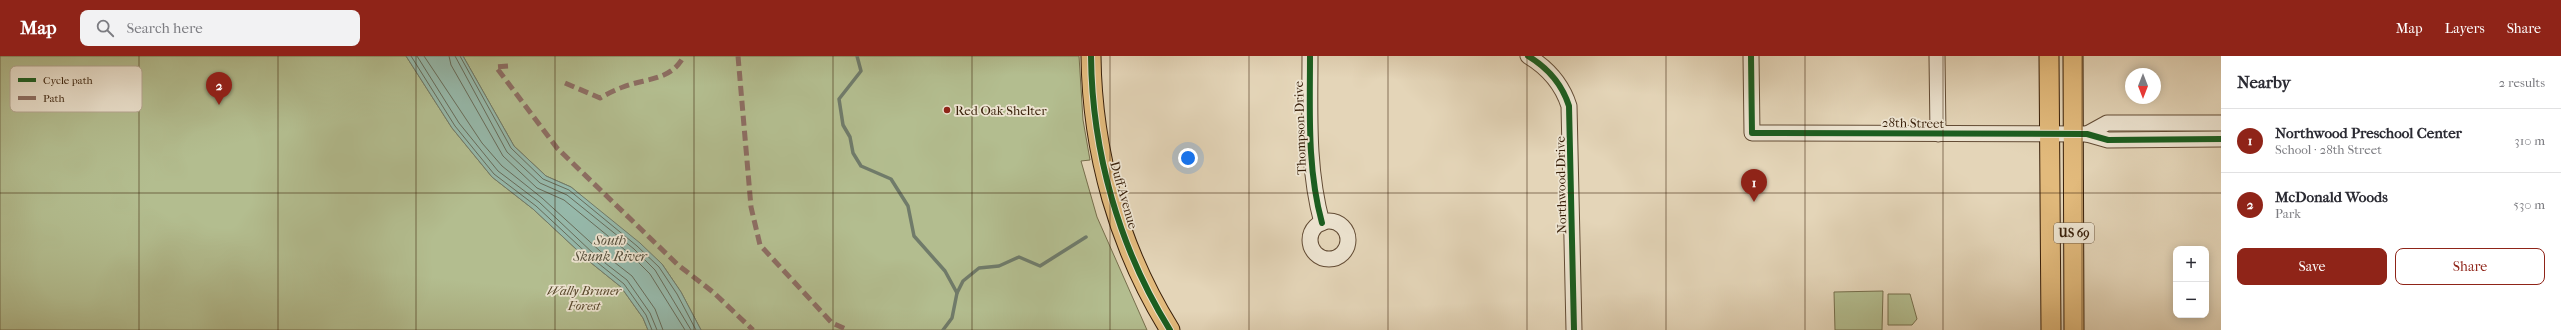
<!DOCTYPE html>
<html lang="en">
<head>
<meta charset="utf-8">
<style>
	body { margin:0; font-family:"IM FELL French Canon",serif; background:#f2f2f3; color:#2b2b33 }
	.controls { position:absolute; right:12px; bottom:12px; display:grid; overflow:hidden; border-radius:8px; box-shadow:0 2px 10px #0003 }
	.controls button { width:36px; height:36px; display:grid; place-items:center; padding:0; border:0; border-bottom:1px solid #e1e1e2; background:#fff; color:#2b2b33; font:20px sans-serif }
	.compass { position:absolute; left:2125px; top:12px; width:36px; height:36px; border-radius:50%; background:#fff; box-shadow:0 2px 10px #0003; rotate:180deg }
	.you { position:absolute; left:1188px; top:102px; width:14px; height:14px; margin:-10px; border:3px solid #fff; border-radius:50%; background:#1a73e8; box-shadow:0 0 0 6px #1a73e833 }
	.badge { display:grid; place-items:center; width:26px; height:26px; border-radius:50%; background:#8f2418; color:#fff; font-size:13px; font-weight:700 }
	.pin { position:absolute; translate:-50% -33px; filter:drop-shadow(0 1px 2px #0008) }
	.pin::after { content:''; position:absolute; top:21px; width:14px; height:12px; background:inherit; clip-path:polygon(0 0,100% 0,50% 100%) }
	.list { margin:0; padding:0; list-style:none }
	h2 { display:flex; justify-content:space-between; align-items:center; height:52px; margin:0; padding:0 16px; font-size:17px }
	h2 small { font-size:13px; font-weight:400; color:#7c7c81 }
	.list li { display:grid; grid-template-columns:26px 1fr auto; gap:12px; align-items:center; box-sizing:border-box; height:64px; padding:0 16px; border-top:1px solid #e1e1e2 }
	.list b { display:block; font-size:15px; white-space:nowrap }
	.list p { margin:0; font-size:13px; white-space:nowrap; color:#7c7c81 }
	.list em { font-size:13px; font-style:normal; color:#7c7c81 }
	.actions { display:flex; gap:8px; padding:12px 16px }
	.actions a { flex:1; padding:9px 0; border:1px solid #8f2418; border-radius:8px; text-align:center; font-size:14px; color:#8f2418 }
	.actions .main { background:#8f2418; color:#fff }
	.icon { flex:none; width:22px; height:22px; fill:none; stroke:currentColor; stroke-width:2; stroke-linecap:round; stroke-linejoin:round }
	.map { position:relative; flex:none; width:2221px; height:274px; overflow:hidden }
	header { display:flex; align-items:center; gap:24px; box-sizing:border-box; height:56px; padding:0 20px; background:#8f2418; color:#fff }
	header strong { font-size:19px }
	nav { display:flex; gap:22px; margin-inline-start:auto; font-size:14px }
	.search { width:280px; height:36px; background:#f2f2f3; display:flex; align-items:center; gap:10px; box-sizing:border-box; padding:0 14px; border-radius:8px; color:#7c7c81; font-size:15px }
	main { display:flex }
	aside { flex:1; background:#fff }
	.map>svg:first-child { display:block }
</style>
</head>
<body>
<header>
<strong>Map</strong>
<div class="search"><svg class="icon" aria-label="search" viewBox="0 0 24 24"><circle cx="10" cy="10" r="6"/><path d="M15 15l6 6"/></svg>Search here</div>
<nav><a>Map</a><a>Layers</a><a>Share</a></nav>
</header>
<main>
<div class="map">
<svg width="2221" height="274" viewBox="0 0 2221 274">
	<rect width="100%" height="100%" fill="#e4d5b8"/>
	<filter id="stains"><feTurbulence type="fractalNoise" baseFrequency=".005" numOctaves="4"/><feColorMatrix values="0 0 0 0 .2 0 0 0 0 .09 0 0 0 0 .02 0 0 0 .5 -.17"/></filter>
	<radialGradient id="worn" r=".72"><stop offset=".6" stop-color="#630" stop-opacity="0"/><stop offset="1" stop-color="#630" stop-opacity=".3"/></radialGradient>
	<g fill="#b3bd8f" stroke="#766e4c">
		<polygon points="0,0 406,0 452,72 492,121 533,153 590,206 621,231 643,262 648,274 0,274"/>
		<polygon points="463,0 1079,0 1083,64 1090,104 1081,105 1097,161 1147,274 701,274 681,236 662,208 571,131 546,120 514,90"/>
		<polygon points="1883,235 1882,274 1835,274 1834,236"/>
		<polygon points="1888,238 1910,238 1917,263 1912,269 1888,269"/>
	</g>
	<polygon fill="#96b9ab" stroke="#707b6a" points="406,0 463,0 514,90 546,120 571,131 640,187 662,208 681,236 701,274 648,274 643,262 621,231 590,206 533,153 492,121 452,72"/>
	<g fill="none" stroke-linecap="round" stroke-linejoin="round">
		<g stroke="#676c5a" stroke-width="1">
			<polyline points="411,0 455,70 494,118 536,150 593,203 624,228 646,259 652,274"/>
			<polyline points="417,0 459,67 498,115 539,146 596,200 627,224 650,257 657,274"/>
			<polyline points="424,0 482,87 502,110 542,142 600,195 632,220 655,253 663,274"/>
			<polyline points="449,0 451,9 503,100 537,132 564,144 630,198 650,218 685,274"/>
			<polyline points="455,0 507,96 540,127 567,139 634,193 655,214 691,274"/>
			<polyline points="460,0 511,92 543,123 569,134 637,190 659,211 677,238 696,274"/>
		</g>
		<g stroke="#707b6a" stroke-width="3.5">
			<polyline points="857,0 861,15 839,43 843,69 850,81 853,97 861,110 891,123 908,150 914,180 945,215 957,237 952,262 943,274"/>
			<polyline points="957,237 963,225 979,212 999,210 1019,201 1040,210 1086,181"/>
		</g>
		<defs>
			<g id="minor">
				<path d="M1310,0C1310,56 1307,112 1322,167"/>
				<path d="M1528,0C1548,12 1562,28 1569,50L1574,274"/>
				<polyline points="1751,0 1752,77 2087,78 2108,84 2221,83"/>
				<polyline points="1937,0 1938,78"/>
				<polyline points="2087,78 2107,67 2221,67"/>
				<circle cx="1329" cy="184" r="19"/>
			</g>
			<g id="major">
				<path d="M1091,0C1092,96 1119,192 1170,274"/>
				<polyline points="2049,0 2051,274"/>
				<polyline points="2073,0 2074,274"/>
			</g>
		</defs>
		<use href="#minor" stroke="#634c35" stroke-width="17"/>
		<use href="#major" stroke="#381f09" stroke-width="21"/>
		<use href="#minor" stroke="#ede4d1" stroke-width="15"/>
		<use href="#major" stroke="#e2ba7c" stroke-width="19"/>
		<g stroke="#8d6e63" stroke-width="5" stroke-dasharray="10 5" stroke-linecap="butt">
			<polyline points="738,0 751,151 760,189 832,267 848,274"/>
			<polyline points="508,10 496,11 557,92 678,209 713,236 753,274"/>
			<path d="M565,27L600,42C607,38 615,34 623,31C646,22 671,25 684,0"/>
		</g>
		<defs>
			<g id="cycleway">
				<path d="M1091,0C1092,96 1119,192 1170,274"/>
				<path d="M1310,0C1310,56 1307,112 1322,167"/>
				<path d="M1528,0C1548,12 1562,28 1569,50L1574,274"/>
				<polyline points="1751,0 1752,77 2087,78 2108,84 2221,83"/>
			</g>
		</defs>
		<use href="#cycleway" stroke="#ede4d1" stroke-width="8"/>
		<use href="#cycleway" stroke="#1b5e20" stroke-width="6"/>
	</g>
	<path fill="none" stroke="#381f09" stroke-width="1" stroke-opacity="0.55" d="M139,0V274M278,0V274M416,0V274M555,0V274M694,0V274M833,0V274M972,0V274M1110,0V274M1249,0V274M1388,0V274M1527,0V274M1666,0V274M1805,0V274M1943,0V274M2082,0V274M0,137H2221"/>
	<circle fill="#8f2418" stroke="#ede4d1" stroke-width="1.5" cx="947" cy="54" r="4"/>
	<g text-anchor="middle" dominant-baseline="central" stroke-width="3.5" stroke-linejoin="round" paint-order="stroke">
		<rect fill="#ede4d1" stroke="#6e5a45" stroke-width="1" x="2054" y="167" width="40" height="20" rx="3"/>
		<g font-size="12" font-weight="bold" fill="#381f09">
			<text x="2074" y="177">US 69</text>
		</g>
		<g font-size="13" fill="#381f09" stroke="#ede4d1" text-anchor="start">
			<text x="955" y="54">Red Oak Shelter</text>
		</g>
		<g font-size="13" fill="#381f09" stroke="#ede4d1">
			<text transform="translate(1913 67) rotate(1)">28th Street</text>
			<text transform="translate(1300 72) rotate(-92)">Thompson Drive</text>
			<text transform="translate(1561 129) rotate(-91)">Northwood Drive</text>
			<text transform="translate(1124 139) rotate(74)">Duff Avenue</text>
		</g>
		<g font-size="13" font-style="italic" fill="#57462a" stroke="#ede4d1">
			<text x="584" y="234">Wally Bruner<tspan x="584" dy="15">Forest</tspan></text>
		</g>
		<g font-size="14" font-style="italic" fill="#544d3a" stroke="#ede4d1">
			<text x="610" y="184">South<tspan x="610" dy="16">Skunk River</tspan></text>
		</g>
	</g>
	<rect x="10" y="10" width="132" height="46" rx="6" fill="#ede4d1" stroke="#b7a995" stroke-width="1"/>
	<rect x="18" y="22" width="18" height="4" fill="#1b5e20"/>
	<rect x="18" y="40" width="18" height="4" fill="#8d6e63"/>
	<g font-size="11" fill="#381f09">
		<text x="43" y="28">Cycle path</text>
		<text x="43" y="46">Path</text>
	</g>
	<rect width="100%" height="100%" filter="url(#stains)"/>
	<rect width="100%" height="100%" fill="url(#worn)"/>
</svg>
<div class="controls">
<button>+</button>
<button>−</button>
</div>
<svg class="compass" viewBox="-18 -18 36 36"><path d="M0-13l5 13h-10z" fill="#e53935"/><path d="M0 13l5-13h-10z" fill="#7c7c81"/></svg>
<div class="you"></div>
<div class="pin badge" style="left:1754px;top:146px">1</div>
<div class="pin badge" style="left:219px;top:49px">2</div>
</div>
<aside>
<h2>Nearby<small>2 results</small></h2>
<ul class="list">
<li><span class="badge">1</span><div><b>Northwood Preschool Center</b><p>School · 28th Street</p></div><em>310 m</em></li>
<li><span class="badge">2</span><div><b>McDonald Woods</b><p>Park</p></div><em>530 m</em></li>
</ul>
<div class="actions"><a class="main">Save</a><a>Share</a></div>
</aside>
</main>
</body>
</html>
